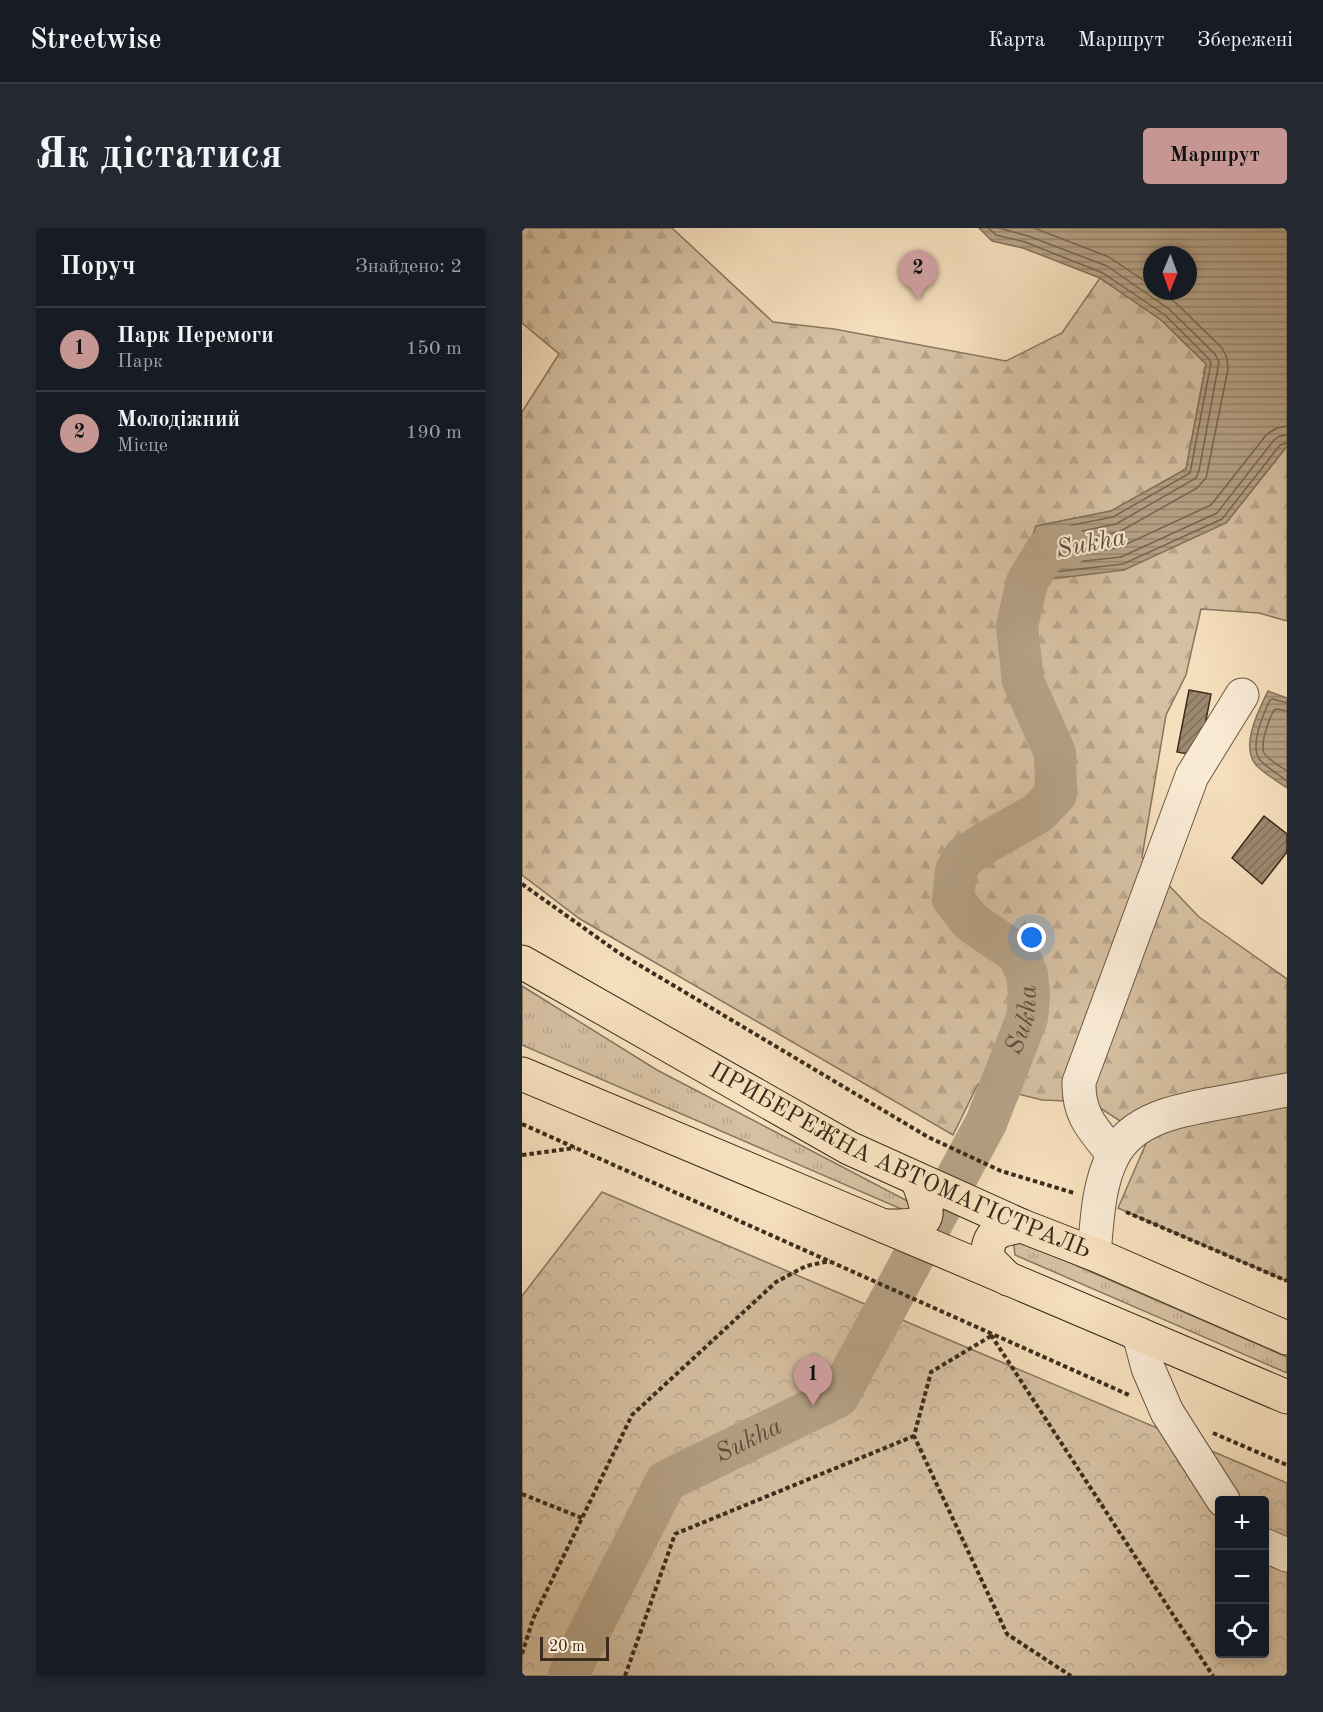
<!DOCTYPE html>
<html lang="uk">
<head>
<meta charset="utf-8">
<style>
	body { margin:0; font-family:"Old Standard TT",serif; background:#242831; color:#f1f3f6 }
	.controls { position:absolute; right:18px; bottom:18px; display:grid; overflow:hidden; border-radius:6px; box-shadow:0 3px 9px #0003 }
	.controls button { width:54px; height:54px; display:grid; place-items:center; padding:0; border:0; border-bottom:2px solid #363941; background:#171b24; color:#f1f3f6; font:30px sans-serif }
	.compass { position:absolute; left:621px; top:18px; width:54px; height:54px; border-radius:50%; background:#171b24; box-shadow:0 3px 9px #0003; rotate:181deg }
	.scale { position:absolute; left:18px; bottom:15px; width:69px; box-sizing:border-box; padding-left:6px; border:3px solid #3b2b1c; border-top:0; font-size:16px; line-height:21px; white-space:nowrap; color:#3b2b1c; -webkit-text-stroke:4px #f9ead4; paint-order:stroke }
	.you { position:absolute; left:510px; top:710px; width:21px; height:21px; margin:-15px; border:4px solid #fff; border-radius:50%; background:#1a73e8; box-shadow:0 0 0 9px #1a73e833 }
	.badge { display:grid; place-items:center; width:39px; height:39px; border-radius:50%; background:#c59692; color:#111; font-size:20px; font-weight:700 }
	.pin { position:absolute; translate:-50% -50px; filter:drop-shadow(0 2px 3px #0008) }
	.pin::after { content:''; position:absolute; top:32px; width:21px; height:18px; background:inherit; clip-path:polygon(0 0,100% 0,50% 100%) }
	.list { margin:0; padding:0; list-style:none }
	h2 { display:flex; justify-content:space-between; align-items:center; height:78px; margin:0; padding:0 24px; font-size:26px }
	h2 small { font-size:20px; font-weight:400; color:#9ea1a6 }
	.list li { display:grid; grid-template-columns:39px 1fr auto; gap:18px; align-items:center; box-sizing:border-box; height:84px; padding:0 24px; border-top:2px solid #363941 }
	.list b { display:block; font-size:22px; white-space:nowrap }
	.list p { margin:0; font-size:20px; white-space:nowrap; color:#9ea1a6 }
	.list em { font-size:20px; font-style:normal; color:#9ea1a6 }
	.icon { flex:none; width:33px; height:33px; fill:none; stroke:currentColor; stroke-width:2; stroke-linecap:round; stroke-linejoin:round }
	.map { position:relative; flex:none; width:765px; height:1448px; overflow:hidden; border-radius:6px }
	header { display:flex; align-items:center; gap:36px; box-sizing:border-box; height:84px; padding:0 30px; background:#171b24; border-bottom:2px solid #363941 }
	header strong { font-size:28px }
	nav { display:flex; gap:33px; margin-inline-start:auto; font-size:21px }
	.intro { display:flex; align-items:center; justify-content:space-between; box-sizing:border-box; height:144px; padding:0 36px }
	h1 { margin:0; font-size:42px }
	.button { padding:15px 27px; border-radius:6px; background:#c59692; color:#111; font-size:21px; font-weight:700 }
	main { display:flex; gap:36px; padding:0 36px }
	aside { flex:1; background:#171b24; border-radius:6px; box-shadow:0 3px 9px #0003 }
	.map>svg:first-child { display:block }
</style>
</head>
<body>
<header>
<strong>Streetwise</strong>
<nav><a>Карта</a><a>Маршрут</a><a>Збережені</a></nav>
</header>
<div class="intro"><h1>Як дістатися</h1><a class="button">Маршрут</a></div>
<main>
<aside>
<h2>Поруч<small>Знайдено: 2</small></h2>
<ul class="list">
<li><span class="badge">1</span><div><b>Парк Перемоги</b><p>Парк</p></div><em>150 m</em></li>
<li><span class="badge">2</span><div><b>Молодіжний</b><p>Місце</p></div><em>190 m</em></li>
</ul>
</aside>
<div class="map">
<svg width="765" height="1448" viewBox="0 0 765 1448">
	<defs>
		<pattern id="grass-tufts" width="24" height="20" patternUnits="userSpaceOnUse" patternTransform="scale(1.5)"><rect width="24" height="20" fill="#d6c0a2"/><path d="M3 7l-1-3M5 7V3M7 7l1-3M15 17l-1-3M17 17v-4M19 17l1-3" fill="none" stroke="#b9a58b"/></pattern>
		<pattern id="forest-firs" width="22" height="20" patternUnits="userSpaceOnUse" patternTransform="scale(1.5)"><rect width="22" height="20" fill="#d6c0a2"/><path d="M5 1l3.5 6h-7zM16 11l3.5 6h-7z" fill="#b9a58b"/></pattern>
		<pattern id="park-crowns" width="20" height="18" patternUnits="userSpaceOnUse" patternTransform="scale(1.5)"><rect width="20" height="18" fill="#d6c0a2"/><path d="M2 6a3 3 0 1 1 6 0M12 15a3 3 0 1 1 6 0" fill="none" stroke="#b9a58b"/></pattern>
		<pattern id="water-rules" width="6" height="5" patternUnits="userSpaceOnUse" patternTransform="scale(1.5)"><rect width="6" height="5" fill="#b6a286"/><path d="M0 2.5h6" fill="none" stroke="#95846d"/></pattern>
		<pattern id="building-hatch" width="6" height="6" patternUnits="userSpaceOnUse" patternTransform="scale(1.5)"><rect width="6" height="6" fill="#9c8970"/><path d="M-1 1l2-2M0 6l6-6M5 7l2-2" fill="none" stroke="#80705b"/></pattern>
	</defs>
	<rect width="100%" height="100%" fill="#f6dfbd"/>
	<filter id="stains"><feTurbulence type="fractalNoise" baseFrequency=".00333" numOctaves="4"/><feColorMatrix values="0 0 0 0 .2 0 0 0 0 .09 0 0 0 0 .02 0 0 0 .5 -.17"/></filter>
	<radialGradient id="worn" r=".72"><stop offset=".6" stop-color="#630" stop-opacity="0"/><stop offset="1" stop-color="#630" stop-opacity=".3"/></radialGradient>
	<g fill="url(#grass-tufts)" stroke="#88765f" stroke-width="1.5">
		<polygon points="0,758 135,842 397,979 400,990 0,817"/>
		<polygon points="491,1010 765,1129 765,1145 493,1027"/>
	</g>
	<polygon fill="url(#forest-firs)" stroke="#88765f" stroke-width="1.5" points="0,0 150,0 251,94 312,101 484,133 540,105 578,50 639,92 684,136 664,241 589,283 515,298 704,295 765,218 765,393 737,385 679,381 664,447 644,487 620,629 677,689 765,751 765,1053 596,980 626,911 569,874 520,872 456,856 431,907 58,691 0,647 0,184 37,126 0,95"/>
	<path fill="url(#park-crowns)" stroke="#88765f" stroke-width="1.5" fill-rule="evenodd" d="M80,964L399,1100L765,1255V1448H0V1068ZM698,1272H742V1426H698Z"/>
	<g fill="url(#water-rules)" stroke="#85725c" stroke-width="1.5" fill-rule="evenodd">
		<path d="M457,0H765V218L704,295L602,342L505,354L497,348L514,298L589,283L664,241L684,136L639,92L578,50L501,20L470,13ZM630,27H666V63H630Z"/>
		<path d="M746,463L765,470V560C755,553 743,546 735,538C717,519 737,482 746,463Z"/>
	</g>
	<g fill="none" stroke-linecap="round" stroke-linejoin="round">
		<g stroke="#786651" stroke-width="1.5">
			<polyline points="466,0 474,7 503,14 581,45 643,87 687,131 689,135 668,245 591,289 520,303 505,344 506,347 601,336 700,291 758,217 765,215"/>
			<polyline points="477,0 506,8 585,38 647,81 693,126 697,134 677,243 674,250 594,296 526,310 516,335 517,338 599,329 695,285 752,212 758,208 765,207"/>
			<polyline points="512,0 587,29 630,58"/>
			<polyline points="637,63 654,75 700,120 705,130 706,141 684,250 675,260 597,304 533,317 529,324 530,327 533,328 596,320 689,277 745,206 755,200 765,198"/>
			<path d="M765,475L751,471L748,472C741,487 727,518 738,532C745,540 756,546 765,553"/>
			<path d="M765,483L755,481L752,482C747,491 738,515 742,525C746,532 758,538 765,543"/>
		</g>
		<path stroke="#b6a286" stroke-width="42" id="s1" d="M47,1448L51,1436L144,1253L316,1169L464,895L505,790L507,768L505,746L496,726L449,694L431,671L434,643L442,629L463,615L516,585L534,566L533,525L501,453L495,398L505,354L525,321L545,318"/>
	</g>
	<g fill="url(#building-hatch)" stroke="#3b2b1c" stroke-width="1.5">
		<polygon points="667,462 689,466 677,528 655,524"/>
		<polygon points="742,588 765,606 765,624 740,656 710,630"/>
	</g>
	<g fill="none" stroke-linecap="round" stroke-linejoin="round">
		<defs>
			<g id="minor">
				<path d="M591,926C572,902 556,888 557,854L670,548L720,467"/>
				<path d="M572,1026C575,994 576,957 591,928C611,888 663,881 702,874C723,870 744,866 765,862"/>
				<polyline points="617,1106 626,1140 645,1184 701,1272"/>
				<polyline points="742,1317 765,1327"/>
			</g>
			<g id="major">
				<path id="s2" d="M0,734L327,920L500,998L572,1026L765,1110"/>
				<path d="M0,846C256,952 510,1061 765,1169"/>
				<path d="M364,998C410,999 411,992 395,951"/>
				<path d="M486,1051L466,1031C464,1004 477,1002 500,998"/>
			</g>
		</defs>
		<use href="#minor" stroke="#6a5844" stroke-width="35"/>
		<use href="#major" stroke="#3b2b1c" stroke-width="35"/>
		<g stroke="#3b2b1c" stroke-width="4" stroke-dasharray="4.5 3" stroke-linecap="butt">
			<polyline points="0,656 97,725 406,909 479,943 552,965"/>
			<polyline points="0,896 607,1167"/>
			<polyline points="0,927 53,920"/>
			<polyline points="604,984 765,1053"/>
			<polyline points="469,1107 691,1448"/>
			<polyline points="469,1108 409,1144 392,1208 485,1406 549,1448"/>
			<polyline points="691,1205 765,1237"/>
			<polyline points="0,1266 60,1290"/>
			<polyline points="0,1426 11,1391 110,1187 254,1054 284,1038 308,1033"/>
			<polyline points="103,1448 153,1306 392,1208"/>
		</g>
		<use href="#minor" stroke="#f9ead4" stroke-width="33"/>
		<use href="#major" stroke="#f6dfbd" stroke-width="33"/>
	</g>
	<g text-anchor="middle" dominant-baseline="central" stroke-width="4.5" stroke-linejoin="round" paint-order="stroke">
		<g font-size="24" fill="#3b2b1c" stroke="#f9ead4">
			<text stroke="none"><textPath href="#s2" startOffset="428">ПРИБЕРЕЖНА АВТОМАГІСТРАЛЬ</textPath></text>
		</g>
		<g font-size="26" font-style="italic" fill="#604f3c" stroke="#f9ead4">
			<text transform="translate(569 316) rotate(-11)">Sukha</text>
			<text stroke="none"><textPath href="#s1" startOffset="831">Sukha</textPath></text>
			<text stroke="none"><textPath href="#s1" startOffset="310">Sukha</textPath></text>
		</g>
	</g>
	<rect width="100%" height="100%" filter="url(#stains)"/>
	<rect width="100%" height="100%" fill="url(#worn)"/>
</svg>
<div class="controls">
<button>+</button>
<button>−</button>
<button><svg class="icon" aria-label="locate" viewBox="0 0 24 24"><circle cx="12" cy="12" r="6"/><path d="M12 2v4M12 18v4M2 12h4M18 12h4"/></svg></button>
</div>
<svg class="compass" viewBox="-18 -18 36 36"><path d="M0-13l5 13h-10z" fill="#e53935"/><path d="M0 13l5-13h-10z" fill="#9ea1a6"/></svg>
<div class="scale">20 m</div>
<div class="you"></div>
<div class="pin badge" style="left:291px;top:1178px">1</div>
<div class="pin badge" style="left:396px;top:72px">2</div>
</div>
</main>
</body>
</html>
